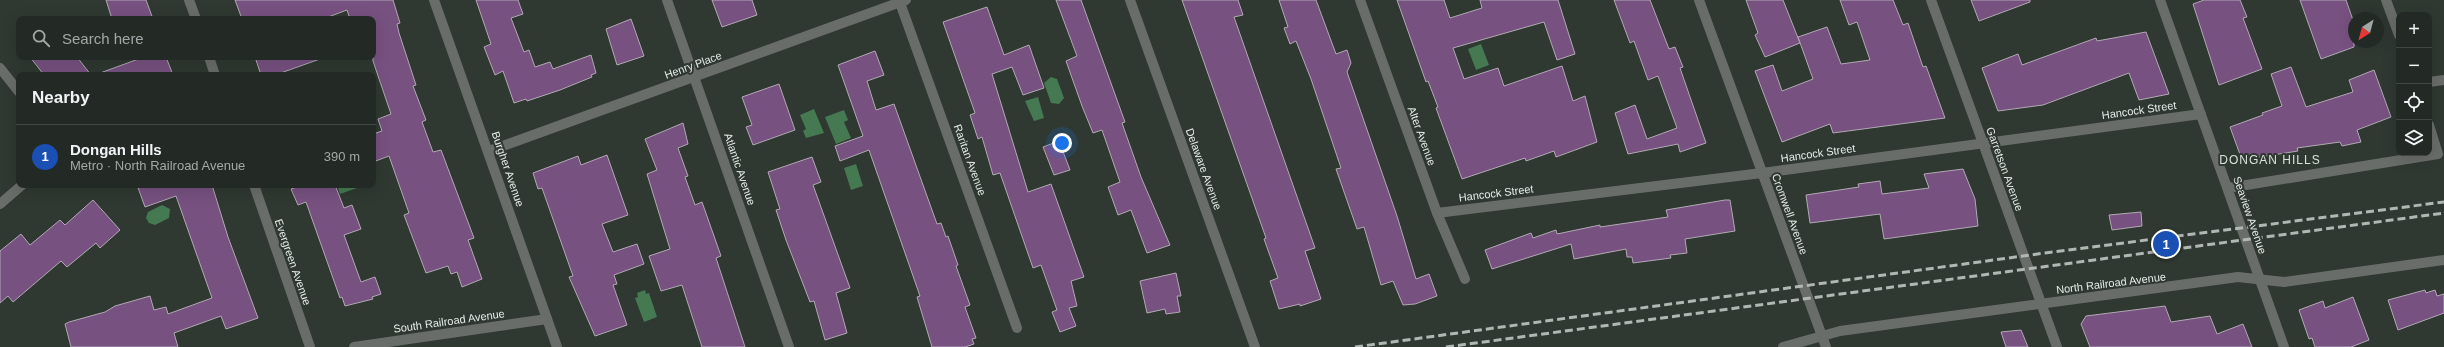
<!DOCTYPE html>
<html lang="en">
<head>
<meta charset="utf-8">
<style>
	body { margin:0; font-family:Arial,sans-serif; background:#2b322d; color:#f1f3f6 }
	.controls { position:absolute; right:12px; top:12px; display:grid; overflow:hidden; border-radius:8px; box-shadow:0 4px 16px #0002 }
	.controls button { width:36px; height:36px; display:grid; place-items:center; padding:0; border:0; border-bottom:1px solid #404642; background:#232a25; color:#f1f3f6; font:20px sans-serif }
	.compass { position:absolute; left:2348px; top:12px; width:36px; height:36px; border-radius:50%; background:#232a25; box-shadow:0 4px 16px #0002; rotate:216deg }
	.you { position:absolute; left:1062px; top:143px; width:14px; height:14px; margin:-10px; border:3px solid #fff; border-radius:50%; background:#1a73e8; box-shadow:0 0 0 6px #1a73e833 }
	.badge { display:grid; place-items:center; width:26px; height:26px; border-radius:50%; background:#1a73e8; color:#fff; font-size:13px; font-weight:700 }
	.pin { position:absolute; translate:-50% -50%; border:2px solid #fff; box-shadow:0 1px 4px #0006 }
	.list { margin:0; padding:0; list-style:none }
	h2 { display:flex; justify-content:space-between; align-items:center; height:52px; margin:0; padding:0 16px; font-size:17px }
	h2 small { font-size:13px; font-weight:400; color:#a3a7a7 }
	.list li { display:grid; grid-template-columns:26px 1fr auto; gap:12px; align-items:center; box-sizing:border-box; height:64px; padding:0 16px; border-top:1px solid #404642 }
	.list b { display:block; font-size:15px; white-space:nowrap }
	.list p { margin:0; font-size:13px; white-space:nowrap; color:#a3a7a7 }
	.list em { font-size:13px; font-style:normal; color:#a3a7a7 }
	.icon { flex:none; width:22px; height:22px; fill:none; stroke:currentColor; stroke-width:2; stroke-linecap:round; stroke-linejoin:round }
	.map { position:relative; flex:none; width:2444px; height:347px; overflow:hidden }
	.search { position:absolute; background:#232a25; box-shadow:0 4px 16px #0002; left:16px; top:16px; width:360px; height:44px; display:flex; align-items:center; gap:10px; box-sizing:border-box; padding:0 14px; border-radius:8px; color:#a3a7a7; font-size:15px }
	.panel { position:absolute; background:#232a25; box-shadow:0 4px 16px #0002; left:16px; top:72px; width:360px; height:116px; border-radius:8px }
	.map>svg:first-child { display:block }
</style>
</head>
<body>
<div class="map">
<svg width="2444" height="347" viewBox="0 0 2444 347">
	<rect width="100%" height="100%" fill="#2f3831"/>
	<g fill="#457951">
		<polygon points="1481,44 1489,65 1476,70 1468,49"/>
		<polygon points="1051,77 1057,79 1064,98 1059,104 1051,103 1044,83"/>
		<polygon points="1038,97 1044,118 1034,121 1025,101"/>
		<polygon points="814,109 824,133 806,138 803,131 806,129 800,115"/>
		<polygon points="844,110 848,120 844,122 851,138 836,144 825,117"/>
		<polygon points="856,164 863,186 851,190 844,168"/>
		<polygon points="337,185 359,185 360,187 340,194"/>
		<polygon points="162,205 170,209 169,218 155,225 149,223 146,218 148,212"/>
		<polygon points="645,290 646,294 649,293 657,317 644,322 635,298 638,297 637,293"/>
	</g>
	<g fill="#775180" stroke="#b1a9b3">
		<polygon points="106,0 146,0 153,19 112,19"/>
		<polygon points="235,0 393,0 400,23 397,24 399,33 416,85 413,86 426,120 422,122 433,152 441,150 474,238 468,240 482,279 462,287 457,272 451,274 448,266 426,273 404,215 409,213 389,156 373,162 373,134 382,131 378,119 391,114 373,61 373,19 350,19 347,10 323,19 242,19"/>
		<polygon points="476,0 518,0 523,14 511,18 524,52 529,50 535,67 550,62 553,69 591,55 596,73 591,75 592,77 560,90 527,101 526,99 514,103 503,71 495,75 484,47 491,44"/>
		<polygon points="712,0 752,0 757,15 722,27"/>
		<polygon points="1056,0 1081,0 1125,122 1122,123 1141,177 1170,245 1147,253 1131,210 1118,215 1108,187 1120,182 1102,130 1093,133 1082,106 1066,61 1077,56"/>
		<polygon points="1182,0 1238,0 1243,15 1234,17 1315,248 1305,251 1321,299 1300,306 1300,304 1279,309 1270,281 1278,278 1264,239 1266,238"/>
		<polygon points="1279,0 1316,0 1336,54 1347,50 1351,63 1347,72 1397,216 1416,279 1429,274 1437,296 1415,304 1403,305 1393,281 1381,285 1364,227 1357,229 1336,169 1341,168 1311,79 1296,41 1290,44 1284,28 1288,27"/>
		<polygon points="1397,0 1444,0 1450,18 1482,8 1480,0 1558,0 1575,54 1557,60 1544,22 1453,48 1464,79 1498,68 1504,86 1562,66 1573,101 1585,96 1597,142 1556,157 1554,151 1526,161 1525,158 1462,179 1436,108 1438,107 1428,81 1426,82"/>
		<polygon points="1614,0 1650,0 1669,49 1675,47 1683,67 1680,68 1706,143 1680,152 1678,144 1628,154 1615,113 1635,105 1647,139 1677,128 1658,76 1648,80 1634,41 1630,43"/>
		<polygon points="1746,0 1783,0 1800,43 1765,57 1755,35 1758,33"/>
		<polygon points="1840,0 1893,0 1903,25 1908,23 1923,67 1926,66 1945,118 1833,133 1830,124 1782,142 1755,71 1773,65 1782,91 1813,79 1798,37 1827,27 1841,64 1870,60 1857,22 1849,25"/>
		<polygon points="1971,0 2030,0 2030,2 1979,21"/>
		<polygon points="2204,0 2240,0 2247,17 2243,18 2262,69 2219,85 2193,4"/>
		<polygon points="2300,0 2346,0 2354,23 2354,47 2321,59"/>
		<polygon points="987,7 1004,55 1029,45 1044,88 1023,95 1012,67 992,74 1028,192 1051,184 1084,277 1071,281 1077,306 1069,308 1076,326 1060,332 1052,312 1057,310 1041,265 1033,268 1000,173 993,175 982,137 978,139 970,115 975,113 943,22"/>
		<polygon points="631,19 644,56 617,65 606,29"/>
		<polygon points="2146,32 2169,94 2139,100 2129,73 2043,105 1998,111 1982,68 2018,54 2022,65 2096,38 2097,41"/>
		<polygon points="875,51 884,75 867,81 876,110 894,104 937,224 941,223 946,237 948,236 958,265 956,266 970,305 965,307 976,338 972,339 974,344 965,347 932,347 917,297 920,296 869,150 840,161 835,146 863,136 838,65"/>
		<polygon points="30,57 77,57 91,75 44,75"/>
		<polygon points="144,57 166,57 173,75 100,75 100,73"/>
		<polygon points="255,57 319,57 320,59 275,75 261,75"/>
		<polygon points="2291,67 2306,107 2353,92 2349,80 2374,70 2391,117 2357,130 2361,142 2342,146 2340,142 2297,148 2298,151 2242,160 2230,127 2263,115 2262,113 2282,106 2271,74"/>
		<polygon points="779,84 795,130 753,145 746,127 752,125 742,97"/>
		<polygon points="683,123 688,144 678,148 688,176 685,177 695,205 702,202 721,256 716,258 745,347 702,347 682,285 661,291 649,256 670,249 647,174 657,170 645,139"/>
		<polygon points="1059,141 1070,170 1054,175 1043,147"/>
		<polygon points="607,155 628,215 602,224 613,252 637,244 644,264 614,275 617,284 613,285 627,325 595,336 569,277 573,276 542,188 538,189 533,173 578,156 581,165"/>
		<polygon points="812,157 821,182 813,185 850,288 836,293 847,333 825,340 814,301 810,302 786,240 776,210 780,209 768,172"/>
		<polygon points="1963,169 1975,199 1978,226 1884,239 1880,214 1810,223 1806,195 1859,187 1858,184 1880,181 1882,194 1929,188 1924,174"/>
		<polygon points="137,185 212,185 228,237 258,318 226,329 221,316 174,333 178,347 71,347 65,324 69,322 105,312 115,306 150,296 154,310 166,307 168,314 212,298 176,196 145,207"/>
		<polygon points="302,185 335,185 344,208 352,205 361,229 344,235 361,282 375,277 381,294 372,297 373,299 345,306 342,297 340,298 306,202 298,205 291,189"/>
		<polygon points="93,200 120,230 100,248 96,243 67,267 61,261 13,302 8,296 0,303 0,251 21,234 30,245 60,220 65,225"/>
		<polygon points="1725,200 1730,200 1735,231 1685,239 1687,253 1670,255 1671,258 1633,263 1632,257 1627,257 1626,249 1574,259 1571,244 1492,269 1485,250 1531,233 1533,238 1556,230 1557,234 1600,225 1600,227 1668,217 1666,210"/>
		<polygon points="2141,212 2142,226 2112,230 2109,215"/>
		<polygon points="1176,273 1181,296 1177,296 1180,312 1166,314 1165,309 1147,313 1140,281"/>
		<polygon points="2425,290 2426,293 2435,290 2437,296 2444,294 2444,313 2398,330 2388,300"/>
		<polygon points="2353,297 2369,340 2351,347 2315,347 2312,338 2309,339 2299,310 2323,301 2325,308"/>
		<polygon points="2165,306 2171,322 2210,316 2217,334 2243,324 2252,347 2090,347 2081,324 2086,316"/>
		<polygon points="2021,330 2028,347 2006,347 2001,332"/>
	</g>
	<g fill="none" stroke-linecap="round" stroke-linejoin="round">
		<g stroke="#696d69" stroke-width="10">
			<polyline points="189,0 196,19"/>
			<polyline points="434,0 557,347"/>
			<polyline points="667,0 789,347"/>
			<polyline points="899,0 1017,328"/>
			<polyline points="1130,0 1255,347"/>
			<polyline points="1360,0 1437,213 1465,279"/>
			<polyline points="1699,0 1826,347"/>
			<polyline points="1931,0 2057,347"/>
			<polyline points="2160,0 2284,347"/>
			<polyline points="2386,0 2399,35"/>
			<polyline points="209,57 215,75"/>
			<polyline points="0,68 19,92"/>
			<polyline points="2429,82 2444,80"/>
			<polyline points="489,151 906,0"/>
			<polyline points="254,185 310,347"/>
			<polyline points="2228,188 2438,154 2429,125"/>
			<polyline points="0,204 22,185"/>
			<polyline points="1437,213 1762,173 2201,114"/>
			<polyline points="354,347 547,319"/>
			<polyline points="1783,347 1840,331 2238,277 2284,282 2444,260"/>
		</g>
		<g stroke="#b1b7b3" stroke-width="3" stroke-dasharray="8 4" stroke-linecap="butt">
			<polyline points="1355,347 2045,253 2444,202"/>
			<polyline points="1446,347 2444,213"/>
		</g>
	</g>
	<g text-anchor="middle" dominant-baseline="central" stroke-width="4" stroke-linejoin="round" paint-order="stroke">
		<g font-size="11" fill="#e6ebe7" stroke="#2f3831">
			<text transform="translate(693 65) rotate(-20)">Henry Place</text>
			<text transform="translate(2139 110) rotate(-8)">Hancock Street</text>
			<text transform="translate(1422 136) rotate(70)">Alter Avenue</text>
			<text transform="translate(1818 153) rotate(-8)">Hancock Street</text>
			<text transform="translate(970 160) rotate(70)">Raritan Avenue</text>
			<text transform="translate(508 169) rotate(71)">Burgher Avenue</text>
			<text transform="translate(740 169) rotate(71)">Atlantic Avenue</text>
			<text transform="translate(1204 169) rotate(70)">Delaware Avenue</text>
			<text transform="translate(2005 169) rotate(70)">Garretson Avenue</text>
			<text transform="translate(1496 193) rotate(-7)">Hancock Street</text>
			<text transform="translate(1790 214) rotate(70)">Cromwell Avenue</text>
			<text transform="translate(2250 215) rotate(71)">Seaview Avenue</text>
			<text transform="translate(293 262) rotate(71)">Evergreen Avenue</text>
			<text transform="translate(2111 283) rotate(-7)">North Railroad Avenue</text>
			<text transform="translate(449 321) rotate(-8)">South Railroad Avenue</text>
		</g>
		<g font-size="12" letter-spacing="1" fill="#d7e1d8" stroke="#2f3831">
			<text x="2270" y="160">DONGAN HILLS</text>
		</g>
	</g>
</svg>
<div class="controls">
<button>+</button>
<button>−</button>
<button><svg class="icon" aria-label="locate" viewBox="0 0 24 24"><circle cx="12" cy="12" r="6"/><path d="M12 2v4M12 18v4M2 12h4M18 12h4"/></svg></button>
<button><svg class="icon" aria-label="layers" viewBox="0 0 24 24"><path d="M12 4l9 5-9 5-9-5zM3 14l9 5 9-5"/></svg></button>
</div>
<svg class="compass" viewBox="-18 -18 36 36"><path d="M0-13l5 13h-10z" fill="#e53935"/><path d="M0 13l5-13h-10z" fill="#a3a7a7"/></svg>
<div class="you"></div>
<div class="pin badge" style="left:2166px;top:244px;background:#1a4fb4">1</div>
<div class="search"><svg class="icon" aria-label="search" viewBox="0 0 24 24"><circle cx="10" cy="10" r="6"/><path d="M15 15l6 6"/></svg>Search here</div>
<section class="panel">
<h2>Nearby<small></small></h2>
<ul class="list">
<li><span class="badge" style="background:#1a4fb4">1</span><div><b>Dongan Hills</b><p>Metro · North Railroad Avenue</p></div><em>390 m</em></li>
</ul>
</section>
</div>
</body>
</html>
